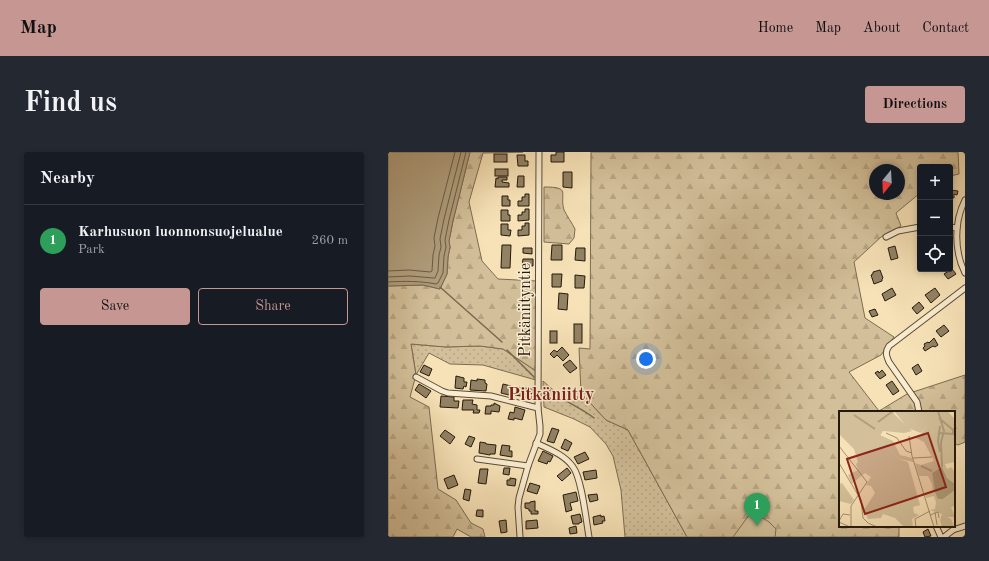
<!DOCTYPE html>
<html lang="en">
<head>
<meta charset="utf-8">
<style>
	body { margin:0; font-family:"Old Standard TT",serif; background:#242831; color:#f1f3f6 }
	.controls { position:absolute; right:12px; top:12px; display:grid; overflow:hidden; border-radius:4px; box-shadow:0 2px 6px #0003 }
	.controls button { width:36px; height:36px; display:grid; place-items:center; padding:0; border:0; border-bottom:1px solid #363941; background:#171b24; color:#f1f3f6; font:20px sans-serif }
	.compass { position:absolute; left:481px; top:12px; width:36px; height:36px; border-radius:50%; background:#171b24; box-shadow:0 2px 6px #0003; rotate:198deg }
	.you { position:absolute; left:258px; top:207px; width:14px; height:14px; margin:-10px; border:3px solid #fff; border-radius:50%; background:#1a73e8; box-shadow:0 0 0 6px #1a73e833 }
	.badge { display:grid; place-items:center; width:26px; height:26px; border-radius:50%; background:#c59692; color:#fff; font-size:13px; font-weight:700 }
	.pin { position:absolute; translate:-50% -33px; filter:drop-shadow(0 1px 2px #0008) }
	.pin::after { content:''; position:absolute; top:21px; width:14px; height:12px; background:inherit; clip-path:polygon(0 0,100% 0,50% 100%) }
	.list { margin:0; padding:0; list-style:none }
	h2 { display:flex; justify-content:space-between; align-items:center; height:52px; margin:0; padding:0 16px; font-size:17px }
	h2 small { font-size:13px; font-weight:400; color:#9ea1a6 }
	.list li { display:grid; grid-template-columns:26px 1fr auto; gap:12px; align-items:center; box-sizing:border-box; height:72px; padding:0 16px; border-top:1px solid #363941 }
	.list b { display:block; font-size:15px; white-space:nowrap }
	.list p { margin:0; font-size:13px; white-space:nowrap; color:#9ea1a6 }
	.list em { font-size:13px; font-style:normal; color:#9ea1a6 }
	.actions { display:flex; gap:8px; padding:12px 16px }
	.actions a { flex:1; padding:9px 0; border:1px solid #c59692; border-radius:4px; text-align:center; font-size:14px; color:#c59692 }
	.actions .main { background:#c59692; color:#111 }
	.icon { flex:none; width:22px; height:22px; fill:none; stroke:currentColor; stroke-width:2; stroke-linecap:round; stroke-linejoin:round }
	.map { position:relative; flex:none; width:577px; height:385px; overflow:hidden; border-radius:4px }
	header { display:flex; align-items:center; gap:24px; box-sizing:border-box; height:56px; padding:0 20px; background:#c59692; color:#111 }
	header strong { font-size:19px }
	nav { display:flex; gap:22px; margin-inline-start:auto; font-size:14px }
	.intro { display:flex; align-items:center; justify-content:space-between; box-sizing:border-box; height:96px; padding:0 24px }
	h1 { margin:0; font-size:28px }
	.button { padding:10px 18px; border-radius:4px; background:#c59692; color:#111; font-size:14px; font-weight:700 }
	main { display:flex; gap:24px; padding:0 24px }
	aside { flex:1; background:#171b24; border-radius:4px; box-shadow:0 2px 6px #0003 }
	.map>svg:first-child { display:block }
</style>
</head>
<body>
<header>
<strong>Map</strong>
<nav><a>Home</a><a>Map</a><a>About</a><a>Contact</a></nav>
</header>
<div class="intro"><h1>Find us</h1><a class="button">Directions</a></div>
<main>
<aside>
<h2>Nearby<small></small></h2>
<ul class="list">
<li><span class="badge" style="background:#2e9e5b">1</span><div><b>Karhusuon luonnonsuojelualue</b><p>Park</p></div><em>260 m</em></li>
</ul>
<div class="actions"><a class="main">Save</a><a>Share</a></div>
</aside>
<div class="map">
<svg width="577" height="385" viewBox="0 0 577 385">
	<defs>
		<pattern id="grass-dots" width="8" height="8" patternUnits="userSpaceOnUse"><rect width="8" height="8" fill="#d3c09a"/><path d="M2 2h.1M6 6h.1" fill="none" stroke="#b5a483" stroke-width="1.8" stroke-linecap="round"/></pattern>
		<pattern id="forest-firs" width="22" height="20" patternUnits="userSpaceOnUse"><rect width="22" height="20" fill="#d3c09a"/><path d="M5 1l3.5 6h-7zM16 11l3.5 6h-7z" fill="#b5a483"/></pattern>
	</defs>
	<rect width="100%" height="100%" fill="#f7e2b7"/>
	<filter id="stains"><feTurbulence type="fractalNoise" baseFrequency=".005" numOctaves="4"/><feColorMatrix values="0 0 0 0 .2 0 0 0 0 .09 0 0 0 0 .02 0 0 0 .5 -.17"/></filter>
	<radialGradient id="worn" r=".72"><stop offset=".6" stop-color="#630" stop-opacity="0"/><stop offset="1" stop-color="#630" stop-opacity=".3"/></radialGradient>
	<g fill="url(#grass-dots)" stroke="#7c6c52">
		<polygon points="23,192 58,195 92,194 115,197 148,219 148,228 95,213 62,212 41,201 28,223"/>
		<polygon points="155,229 171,243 176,238 193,241 218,268 240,278 299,385 237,385 233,338 225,304 218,292 202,275 186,267 156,255"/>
	</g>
	<g fill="url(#forest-firs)" stroke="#7c6c52" fill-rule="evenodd">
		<polygon points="82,0 135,0 95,1 81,50 94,109 110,127 149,129 148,219 115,197 92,194 58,195 23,192 28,223 22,245 41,255 50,337 68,348 83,371 95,377 97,385 83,385 69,377 65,385 0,385 0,134 35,133 52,137 59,122 60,105 62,95 61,89 65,69"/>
		<path d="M203,0H570L571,22L562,24V15H532V41L508,61L513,74L493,85L466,110L477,166L506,185L493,203L461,220L491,259L519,242L577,223V290L570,293L566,291V260H452V374H511V385H299L240,278L218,268L193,241L191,196L202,197ZM487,18H511V42H487Z"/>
		<path d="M156,35C184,35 171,41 176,58C179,64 184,71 187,77L186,86L181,92L156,90Z"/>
	</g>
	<polygon fill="#d3c09a" stroke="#7c6c52" points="364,359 381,370 388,377 387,385 345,385"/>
	<polygon fill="#b09e7d" stroke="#78694f" points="0,0 82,0 65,69 61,89 62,95 60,105 59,122 52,137 35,133 0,134"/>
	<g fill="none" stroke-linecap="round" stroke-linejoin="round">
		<g stroke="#6a5c44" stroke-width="1">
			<polyline points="0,119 21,118 42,120 44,119 45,103 47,94 46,86 50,66 67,0"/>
			<polyline points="0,125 22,124 45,126 47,126 50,119 51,103 53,95 52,87 56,67 73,0"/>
			<path d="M0,130C17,129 32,129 48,132L50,131L55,121L56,104L58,95L57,88L61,68L78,0"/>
		</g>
		<g stroke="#78694f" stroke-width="1.5">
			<polyline points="52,135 114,190"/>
			<polyline points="119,198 146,225"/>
			<path d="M158,235C172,248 191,254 206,266"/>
		</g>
	</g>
	<g fill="#928264" stroke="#25190b">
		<polygon points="168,0 176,0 176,10 163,10 163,3 168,3"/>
		<rect x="106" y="2" width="13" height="8"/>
		<polygon points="129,3 137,3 137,9 140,9 140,14 130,14"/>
		<rect x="107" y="17" width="13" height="7"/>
		<polygon points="175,20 184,20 184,36 175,35"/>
		<polygon points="130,24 136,24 136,35 129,35"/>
		<polygon points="110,25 119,25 119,28 114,28 114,30 121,31 121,35 107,35 108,26 110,27"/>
		<polygon points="562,38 570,39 569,43 566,42 566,46 562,45"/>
		<polygon points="137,42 141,42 141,54 130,54 130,49 134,49 134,45 137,45"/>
		<polygon points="114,44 120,44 120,48 122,48 122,54 114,54"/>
		<polygon points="137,57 141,57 141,68 130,69 130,63 134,63 134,60 137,60"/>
		<polygon points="113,58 120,58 120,63 122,63 122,69 113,69"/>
		<polygon points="137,71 141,71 141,83 130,84 130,78 134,78 134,74 137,74"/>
		<polygon points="113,72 120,72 120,78 123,78 122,84 113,83"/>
		<polygon points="114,93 123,93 122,116 113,116"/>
		<polygon points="164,93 174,93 174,108 163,108"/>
		<polygon points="507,94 510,106 503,108 500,96"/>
		<polygon points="135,96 144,96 144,102 135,101"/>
		<polygon points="188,96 197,96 197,109 187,108"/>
		<polygon points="135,107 145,107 145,114 134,114"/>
		<polygon points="564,117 568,122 560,127 556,122"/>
		<polygon points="492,118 495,126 494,127 494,129 486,132 483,123 485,122 485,120"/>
		<polygon points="164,122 174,122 173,135 164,135"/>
		<polygon points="187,123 197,124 196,136 187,136"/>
		<polygon points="504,136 508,143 497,149 494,142"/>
		<polygon points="547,136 552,143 543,151 537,143"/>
		<polygon points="171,141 180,142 179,158 170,157"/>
		<polygon points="531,150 536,156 529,162 524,156"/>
		<polygon points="487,157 490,163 484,165 481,159"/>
		<rect x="186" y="172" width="8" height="19"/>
		<polygon points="556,173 561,179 553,185 548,179"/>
		<rect x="162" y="179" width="7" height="12"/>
		<polygon points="546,186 550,193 547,195 545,194 537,199 535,196 537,194 536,192 540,190 541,191"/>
		<polygon points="174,195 181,203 175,209 169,203 166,206 162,202 166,198 169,200"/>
		<polygon points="182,208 189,216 182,221 175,213"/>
		<polygon points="530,212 534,219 528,223 524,216"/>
		<polygon points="36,213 44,217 41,224 32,220"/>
		<polygon points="494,218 498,223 492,227 487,221 490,219 491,221"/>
		<polygon points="68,224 76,226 76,230 79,230 78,235 76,234 75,237 67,236"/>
		<polygon points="89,227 97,228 97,231 99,232 98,239 82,238 83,228 89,229"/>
		<polygon points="504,229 511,239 505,243 498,233"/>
		<polygon points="31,232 43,239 38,246 27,238"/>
		<polygon points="115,232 123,234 121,243 113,241"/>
		<polygon points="129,235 135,236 133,244 127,243"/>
		<polygon points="137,236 145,237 142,248 135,246"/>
		<polygon points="53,244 66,245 66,249 71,249 70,256 52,255"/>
		<polygon points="75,248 85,248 84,252 89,253 89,258 92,258 91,261 85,261 86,258 74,258"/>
		<polygon points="106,251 112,254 111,260 103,259 103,262 97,262 98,254 103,254 103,253 106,253"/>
		<polygon points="127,255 137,258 134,268 126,266 126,268 120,267 122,260 126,261"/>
		<polygon points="164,276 171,278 166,291 159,289"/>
		<polygon points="57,278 67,285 62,292 52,284"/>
		<polygon points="81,284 87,286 83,295 77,292"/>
		<polygon points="177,287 184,291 180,299 173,296"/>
		<polygon points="92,290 98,291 98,292 108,293 107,302 102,302 102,303 91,301"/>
		<polygon points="114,293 122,294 121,299 124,299 124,305 112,303"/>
		<polygon points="155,299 165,304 162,310 160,309 159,312 150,309"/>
		<polygon points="197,300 201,307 190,312 186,305"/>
		<polygon points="116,316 122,316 121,323 115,322"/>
		<polygon points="179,316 183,321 174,329 169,324"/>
		<polygon points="92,317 100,317 98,332 90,331"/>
		<polygon points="208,318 209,326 197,328 195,320"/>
		<polygon points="66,323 70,333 60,337 56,327"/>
		<polygon points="122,326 128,327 127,334 119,333 119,328 122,328"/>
		<polygon points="142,331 152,334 149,342 139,339"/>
		<polygon points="77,337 83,338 81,349 75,347"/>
		<polygon points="188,340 190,349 182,351 184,358 178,360 175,343"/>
		<polygon points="209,342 210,348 202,350 200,343"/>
		<polygon points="147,349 147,359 150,359 150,362 143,362 143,359 141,359 141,357 137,356 137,351 142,351 142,350"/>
		<polygon points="89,358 95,358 95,365 88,364"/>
		<polygon points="192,362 194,370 191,371 191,372 185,372 183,364"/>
		<polygon points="213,363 213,365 216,364 217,369 214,369 215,371 206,373 205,365"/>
		<polygon points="118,368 119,380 113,381 111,369"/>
		<polygon points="149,368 150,376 138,377 138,369"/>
		<polygon points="188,374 189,381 182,382 181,376"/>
		<polygon points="540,377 543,384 537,385 535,380"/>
	</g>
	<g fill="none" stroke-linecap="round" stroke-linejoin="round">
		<defs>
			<g id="street">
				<path d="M577,48C566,70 566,99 577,121"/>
				<polyline points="562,75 569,76"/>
				<polyline points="498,85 510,79 532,75"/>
				<polyline points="28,225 54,239 60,241 103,244 150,256"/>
				<path d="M531,260L529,250L501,210C498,203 497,200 501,194L577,136"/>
				<path d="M148,291C161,297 177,303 185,315C194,327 198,368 201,385"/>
				<polyline points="89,307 140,314"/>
				<polyline points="548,374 553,385"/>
				<polyline points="132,385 130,355 131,346 140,314 152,282 152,274 150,256 151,0"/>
				<polyline points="556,385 565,378 577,374"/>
			</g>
		</defs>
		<use href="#street" stroke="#5a4b36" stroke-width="7"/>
		<use href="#street" stroke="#faecd0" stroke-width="5"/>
	</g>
	<g text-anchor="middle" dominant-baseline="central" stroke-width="3" stroke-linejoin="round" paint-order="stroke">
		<g font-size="16" fill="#25190b" stroke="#faecd0">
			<text transform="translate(138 158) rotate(-90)">Pitkäniityntie</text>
		</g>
		<g font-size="18" font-weight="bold" fill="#7a1f14" stroke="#faecd0">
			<text x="163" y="243">Pitkäniitty</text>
		</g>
	</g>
	<g transform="translate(451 259)">
		<rect width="116" height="116" fill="#f7e2b7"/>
		<path d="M55,0H89L93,8L82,22L69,17ZM41,24L54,30L61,44L73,47L75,51L60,48L39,28Z" fill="#d3c09a"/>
		<path d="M0,0H55V3L73,20L65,22L44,20L39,28L60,48L69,51L81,94L74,96L75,102L80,104L73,108L74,116H65L56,107L44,103L42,107L29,108L25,99L36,82L32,75L27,74L32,66L26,62L13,73L9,64L19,59L17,53L19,51L15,38L0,23ZM89,0H111L110,2L116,8V51L106,53L108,58L112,56L116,61V73L108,67L103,57L93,62L96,81L100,88H104L116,79V95L112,96L116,106H108L112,108L115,116H103L101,109L103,103L91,99L96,98L97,91L95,85L87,87L86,83L94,81L93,73L89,65H80L76,52L82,54L95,50L85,31L75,26H80L92,8ZM3,72L15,89L12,93L0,90V73Z" fill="#d3c09a"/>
		<path d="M0,0H21L25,11L36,20L42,32L39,42L35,41L32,30L3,6Z" fill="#d3c09a"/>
		<path d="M103,56L108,67L116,73V79L104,88H99L96,81L93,62Z" fill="#b09e7d"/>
		<path fill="none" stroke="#b09e7d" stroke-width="2" d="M99,0L105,20L102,31L103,56M15,4L36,18M100,7L114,19L116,17M39,11L54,0M101,22L114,23V19M101,41L99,30L101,15M82,55L93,60"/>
		<path fill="none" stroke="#a39272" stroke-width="1" d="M47,22L58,27L67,40L73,42M70,25L73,45L95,116M0,35L28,71L12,95V116M74,47L93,46M0,52L22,89L24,107L29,112L38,116M96,101L98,114M91,104L99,101L100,107M0,110L4,103L11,104M0,111L11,116M77,116L76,108L91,100"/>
		<path fill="#8f2418" fill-opacity="0.15" stroke="#8f2418" stroke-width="2" d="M89,22L107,76L26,103L8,48Z"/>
		<rect width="116" height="116" fill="none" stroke="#25190b" stroke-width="2"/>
	</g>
	<rect width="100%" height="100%" filter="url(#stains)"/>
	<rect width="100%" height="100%" fill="url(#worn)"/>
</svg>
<div class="controls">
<button>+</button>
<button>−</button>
<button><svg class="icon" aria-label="locate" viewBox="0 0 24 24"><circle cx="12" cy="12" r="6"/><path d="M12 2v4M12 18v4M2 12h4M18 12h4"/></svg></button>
</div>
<svg class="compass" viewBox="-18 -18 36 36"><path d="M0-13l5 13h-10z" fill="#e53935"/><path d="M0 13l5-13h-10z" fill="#9ea1a6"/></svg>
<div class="you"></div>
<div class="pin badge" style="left:369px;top:374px;background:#2e9e5b">1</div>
</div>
</main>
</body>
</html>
